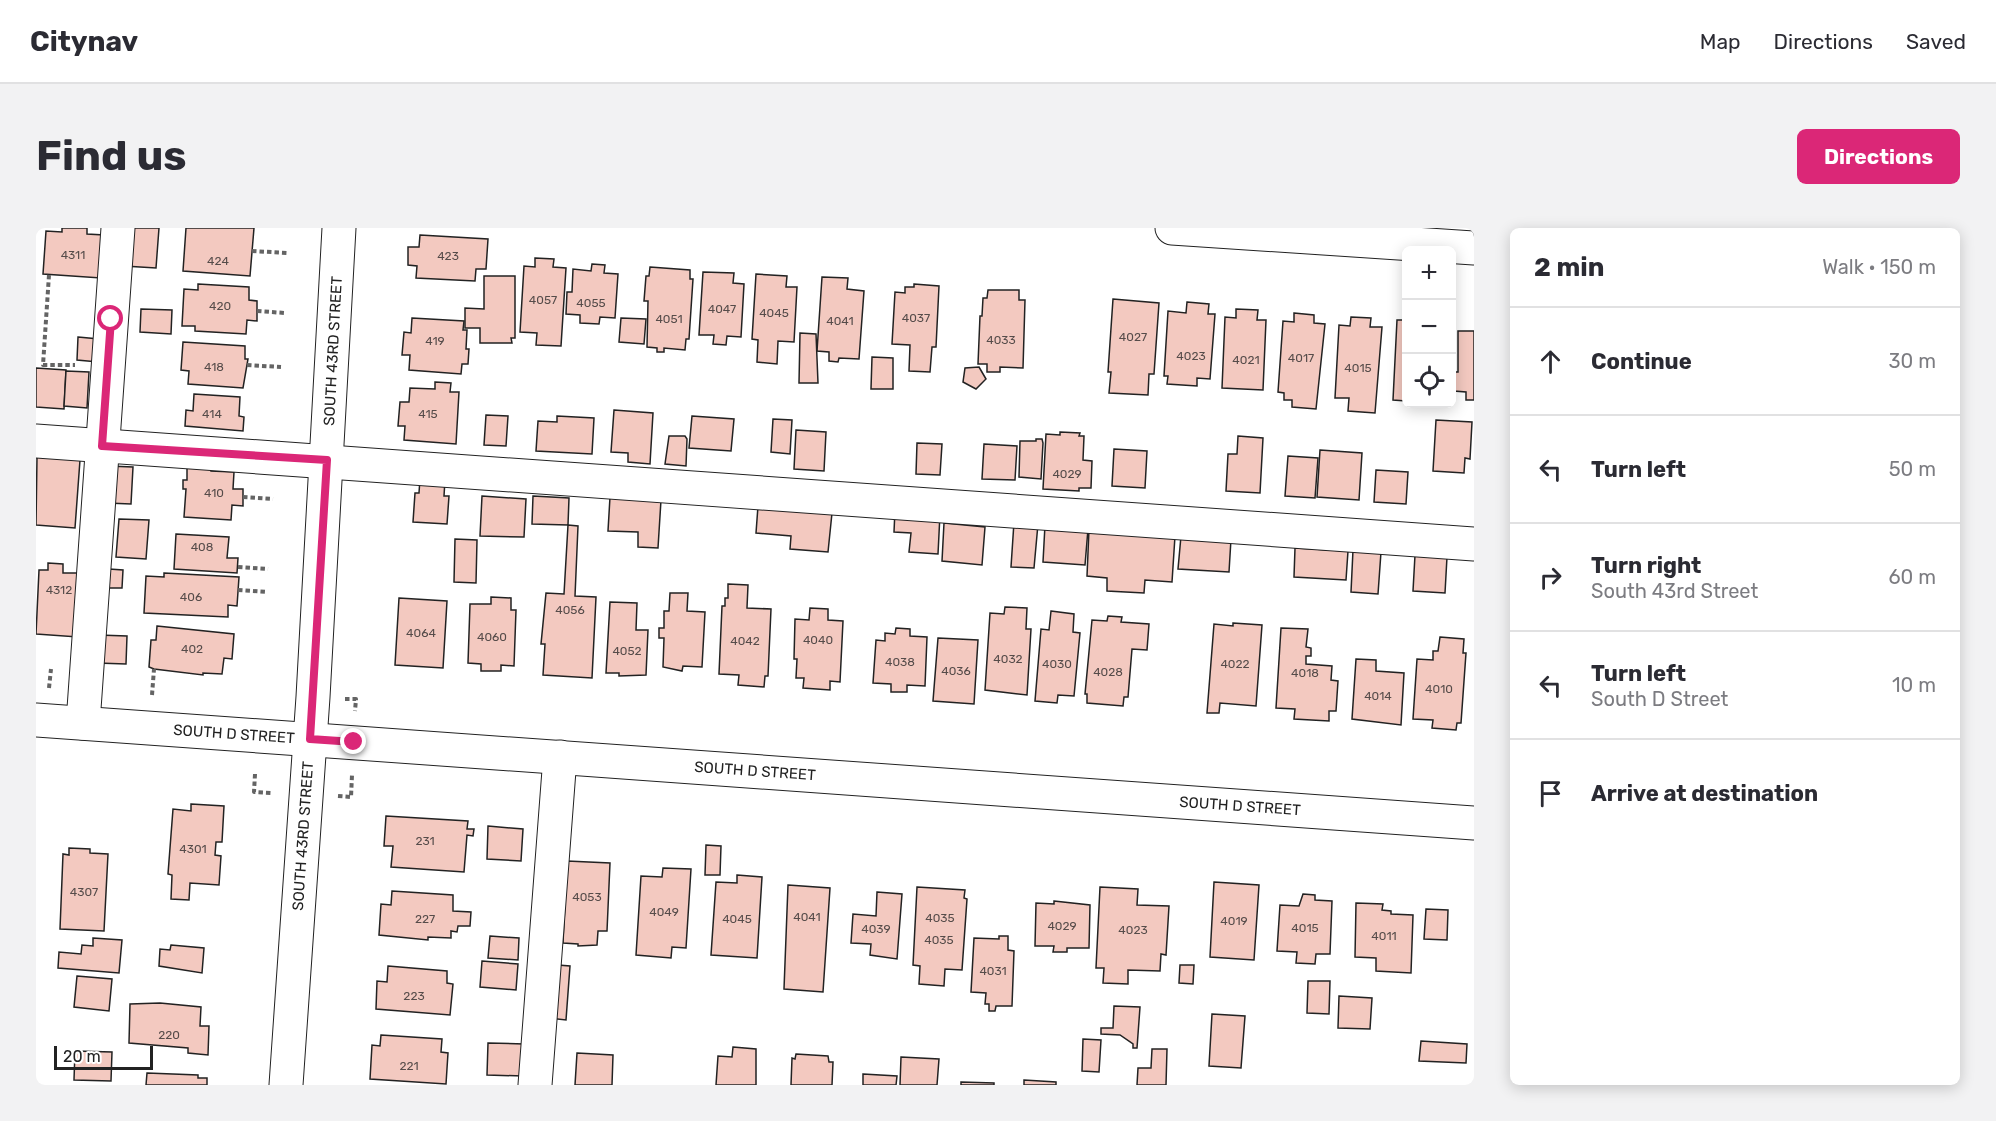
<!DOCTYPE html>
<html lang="en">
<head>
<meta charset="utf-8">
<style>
	body { margin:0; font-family:Rubik,sans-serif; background:#f2f2f3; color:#2b2b33 }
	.controls { position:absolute; right:18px; top:18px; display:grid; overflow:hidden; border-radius:9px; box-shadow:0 3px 15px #0003 }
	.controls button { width:54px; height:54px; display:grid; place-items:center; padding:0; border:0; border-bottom:2px solid #e1e1e2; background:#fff; color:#2b2b33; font:30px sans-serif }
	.scale { position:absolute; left:18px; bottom:15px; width:99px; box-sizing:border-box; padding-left:6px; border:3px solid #222; border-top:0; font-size:16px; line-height:21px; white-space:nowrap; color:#222; -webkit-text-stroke:4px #fff; paint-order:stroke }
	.stop { position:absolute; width:18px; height:18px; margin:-14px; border:4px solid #db2777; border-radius:50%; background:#fff }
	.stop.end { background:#db2777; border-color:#fff; box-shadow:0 2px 6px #0008 }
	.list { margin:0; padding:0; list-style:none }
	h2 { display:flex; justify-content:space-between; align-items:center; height:78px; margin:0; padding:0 24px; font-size:26px }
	h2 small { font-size:20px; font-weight:400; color:#7c7c81 }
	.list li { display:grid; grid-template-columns:39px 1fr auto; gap:18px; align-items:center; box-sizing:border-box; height:108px; padding:0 24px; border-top:2px solid #e1e1e2 }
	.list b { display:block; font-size:22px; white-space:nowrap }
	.list p { margin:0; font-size:20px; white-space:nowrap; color:#7c7c81 }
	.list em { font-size:20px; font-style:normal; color:#7c7c81 }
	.icon { flex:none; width:33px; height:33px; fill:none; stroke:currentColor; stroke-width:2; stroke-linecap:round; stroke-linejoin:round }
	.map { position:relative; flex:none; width:1438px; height:857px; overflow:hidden; border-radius:9px }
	header { display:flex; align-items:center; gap:36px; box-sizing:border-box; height:84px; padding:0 30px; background:#fff; border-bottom:2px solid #e1e1e2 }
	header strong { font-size:28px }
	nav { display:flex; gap:33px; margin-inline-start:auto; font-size:21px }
	.intro { display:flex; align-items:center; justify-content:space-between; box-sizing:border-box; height:144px; padding:0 36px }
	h1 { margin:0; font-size:42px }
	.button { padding:15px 27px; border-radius:9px; background:#db2777; color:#fff; font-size:21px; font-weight:700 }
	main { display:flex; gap:36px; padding:0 36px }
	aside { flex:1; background:#fff; border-radius:9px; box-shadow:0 3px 15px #0003 }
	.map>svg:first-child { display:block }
</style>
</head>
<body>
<header>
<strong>Citynav</strong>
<nav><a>Map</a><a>Directions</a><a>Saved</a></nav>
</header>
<div class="intro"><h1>Find us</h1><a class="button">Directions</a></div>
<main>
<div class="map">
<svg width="1438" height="857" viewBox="0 0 1438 857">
	<rect width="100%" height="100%" fill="#fff"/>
	<g fill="#f3c9c0" stroke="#222" stroke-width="1.5">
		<polygon points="26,0 51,0 51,6 68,7 65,50 7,46 10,3 26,4"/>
		<polygon points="90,0 123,0 120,40 88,38"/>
		<polygon points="150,0 218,0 214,48 147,43"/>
		<polygon points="384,7 452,11 450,41 440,41 439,53 380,50 381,38 372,37 372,19 383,19"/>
		<polygon points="499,30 518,31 517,39 530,40 525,118 500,117 501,105 484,104 488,38 499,39"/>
		<polygon points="556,36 569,37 568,45 582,46 579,90 564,89 563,96 544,95 544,87 530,86 531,64 536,64 537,41 555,43"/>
		<polygon points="614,39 654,42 654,51 657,51 653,111 650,111 649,122 628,120 628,124 621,124 621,120 611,119 612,73 608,73 610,48 613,48"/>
		<polygon points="667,44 698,45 697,55 708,56 705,109 691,108 690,117 677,116 678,107 663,107"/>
		<polygon points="720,46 751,48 750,59 761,59 758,114 742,113 741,136 721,134 722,112 716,111"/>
		<polygon points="448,48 479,48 479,110 475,110 476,115 444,115 444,100 429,100 429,80 448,81"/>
		<polygon points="786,49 812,50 811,61 828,63 823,131 803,130 802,134 793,133 793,124 781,123"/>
		<polygon points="162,56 213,59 213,72 221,73 221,93 211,92 210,106 159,103 159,98 146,98 148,61 162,62"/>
		<polygon points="878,56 903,58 900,119 896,119 894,144 873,143 874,117 856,116 859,64 869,65 869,59 878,59"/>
		<polygon points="952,62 983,62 983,72 989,72 987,140 964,139 964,144 951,144 951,136 942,136 944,88 946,88 947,70 951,70"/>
		<polygon points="1077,71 1123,75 1118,146 1113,146 1112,167 1073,165 1075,144 1072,144"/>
		<polygon points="1151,74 1173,76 1172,86 1179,86 1174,151 1161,150 1161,158 1131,156 1132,148 1128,148 1132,83 1150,85"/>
		<polygon points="105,81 136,82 135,106 104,104"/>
		<polygon points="1200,81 1222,82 1221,92 1230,92 1227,162 1186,160 1189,89 1200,90"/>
		<polygon points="1258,85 1278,87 1278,95 1289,96 1280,181 1256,179 1256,172 1248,172 1248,165 1242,164 1247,93 1258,94"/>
		<polygon points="1315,89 1335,90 1334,99 1346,99 1339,185 1312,183 1313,170 1299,170 1303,97 1314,98"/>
		<polygon points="376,90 428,93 427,102 431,102 430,121 433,121 432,136 426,136 425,146 373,142 374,127 366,127 368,104 375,105"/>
		<polygon points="585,90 610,91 608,116 583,114"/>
		<polygon points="1361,92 1370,92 1370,173 1357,172"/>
		<polygon points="1422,103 1438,103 1438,172 1430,172 1430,164 1418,163 1419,144 1422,144"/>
		<polygon points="764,105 780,106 782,155 763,155"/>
		<polygon points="42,109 63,111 62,134 41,132"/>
		<polygon points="147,114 209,118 209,131 212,131 207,160 152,156 153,143 145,142"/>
		<polygon points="836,129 857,130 857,161 835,161"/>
		<polygon points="943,139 950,151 940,161 927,154 929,140"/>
		<polygon points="0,140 30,142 28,181 0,179"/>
		<polygon points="30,143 53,144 51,180 28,178"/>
		<polygon points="399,154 415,155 414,164 423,164 420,216 368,212 369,198 362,198 364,174 373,174 374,160 399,161"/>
		<polygon points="158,166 204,169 203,188 208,189 207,203 149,198 150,182 157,183"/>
		<polygon points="578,182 617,185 614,236 592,234 592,225 575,224"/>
		<polygon points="450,187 472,188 470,218 448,217"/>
		<polygon points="521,188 558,190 556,226 500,223 502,193 521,194"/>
		<polygon points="656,188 698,191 695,223 653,220"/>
		<polygon points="737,191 756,192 754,226 735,224"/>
		<polygon points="1400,192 1436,194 1434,231 1429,230 1428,245 1397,243"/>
		<polygon points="760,202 790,204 788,243 758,241"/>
		<polygon points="1024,204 1044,205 1043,208 1048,208 1047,232 1056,233 1055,260 1043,260 1043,263 1007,261 1010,206 1024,207"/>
		<polygon points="633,208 649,208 651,211 650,238 629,236"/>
		<polygon points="1202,208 1227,210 1224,265 1190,263 1192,226 1201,226"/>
		<polygon points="1000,211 1006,211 1007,215 1005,251 983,249 984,213 1000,213"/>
		<polygon points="881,215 906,216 904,247 880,246"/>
		<polygon points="948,216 981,218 979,252 946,251"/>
		<polygon points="1078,221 1111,223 1109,260 1076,258"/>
		<polygon points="1284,222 1326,225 1323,272 1281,269"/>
		<polygon points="1252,228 1282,230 1279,270 1249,268"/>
		<polygon points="1,229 44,232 39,300 0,297"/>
		<polygon points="175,236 175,243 198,244 197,261 207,261 207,278 196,277 195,292 148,289 150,261 147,261 147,252 151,252 151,240"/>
		<polygon points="72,238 97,239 95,276 71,275"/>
		<polygon points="1340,242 1372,244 1370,276 1338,274"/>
		<polygon points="384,251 409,252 408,268 413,268 411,296 377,294 379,265 383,265"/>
		<polygon points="446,268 490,271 488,309 444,308"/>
		<polygon points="497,268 533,270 532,297 496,296"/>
		<polygon points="574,269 625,272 622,320 602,319 602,304 572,303"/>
		<polygon points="722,278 796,285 792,324 754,321 755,308 720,305"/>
		<polygon points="859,282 904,286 902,326 873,324 875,305 858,304"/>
		<polygon points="83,291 113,292 110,331 80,329"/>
		<polygon points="978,294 1002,296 998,340 975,339"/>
		<polygon points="908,295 949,299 946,337 906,333"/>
		<polygon points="532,297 542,298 539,368 560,369 556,450 507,447 509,416 505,416 510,365 528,366"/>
		<polygon points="1009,297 1052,301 1049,337 1007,334"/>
		<polygon points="1053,301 1139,308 1136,354 1109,352 1108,365 1071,363 1071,350 1051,348"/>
		<polygon points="140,306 193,309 191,330 202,330 201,345 138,341"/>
		<polygon points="1145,308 1195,311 1193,344 1142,341"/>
		<polygon points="419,311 441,312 440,355 418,354"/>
		<polygon points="1259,320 1312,323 1310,352 1258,349"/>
		<polygon points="1317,322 1345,324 1342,366 1315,364"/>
		<polygon points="1379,327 1411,329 1409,365 1377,363"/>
		<polygon points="12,335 27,336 27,345 46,345 42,409 0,406 3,342 12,342"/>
		<polygon points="73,341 87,342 86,360 72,360"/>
		<polygon points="128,345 203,349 201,378 192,377 192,389 108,385 110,348 128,349"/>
		<polygon points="692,356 712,357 711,380 735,381 732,448 729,448 728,459 702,457 703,447 683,446 686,378 689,378 689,370 692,370"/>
		<polygon points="634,365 652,365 651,383 669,384 666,439 647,438 646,443 627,439 628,410 623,410 623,400 628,400 628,383 633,383"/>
		<polygon points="455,369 475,370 475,382 480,382 478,438 465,437 465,443 445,443 445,436 432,435 434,376 455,376"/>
		<polygon points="363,370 411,373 407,440 359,437"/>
		<polygon points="574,374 601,375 600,402 612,402 610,447 583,448 583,445 570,445"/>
		<polygon points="969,379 991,380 990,401 995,401 991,467 949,462 954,385 968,386"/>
		<polygon points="774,380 792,381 792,392 807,393 804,454 794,453 794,462 767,460 768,450 760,450 761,431 758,431 759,391 773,392"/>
		<polygon points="1015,383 1038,386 1037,404 1044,405 1038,468 1022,467 1021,475 999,473 1005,401 1013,402"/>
		<polygon points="1072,388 1086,389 1085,394 1113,396 1111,422 1096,421 1092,469 1088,469 1087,478 1051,475 1051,466 1049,466 1056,392 1071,393"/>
		<polygon points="1197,395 1226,397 1220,478 1184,475 1183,485 1171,485 1178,396 1197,398"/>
		<polygon points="121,398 198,406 196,431 188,430 186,446 167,445 167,447 118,441 113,439 115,412 120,412"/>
		<polygon points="860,400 874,401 874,408 891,409 889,458 871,457 871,464 855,464 855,456 837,455 840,412 849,413 849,405 859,406"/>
		<polygon points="1245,400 1272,401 1270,419 1275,420 1275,428 1270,428 1270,436 1296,438 1295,452 1302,453 1300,483 1293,483 1293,493 1258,491 1259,481 1240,480"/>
		<polygon points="62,407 91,408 90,436 61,435"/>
		<polygon points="1404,409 1428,411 1427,425 1430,425 1425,495 1421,495 1420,502 1396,500 1397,492 1377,491 1381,431 1397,432 1397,423 1402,423"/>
		<polygon points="902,410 942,412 938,476 897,473"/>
		<polygon points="1320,431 1340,432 1340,443 1368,445 1365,497 1316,491"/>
		<polygon points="155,576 188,578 186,614 180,614 179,627 185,628 183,657 154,655 153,672 135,671 136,647 132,646 137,581 155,583"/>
		<polygon points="350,588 432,593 431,601 438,601 437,608 431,607 428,644 355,639 357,618 348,618"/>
		<polygon points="452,598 487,601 485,633 451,631"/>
		<polygon points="670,617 685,618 684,647 669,647"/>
		<polygon points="33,620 54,621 54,625 72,626 68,703 24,701 27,626 33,627"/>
		<polygon points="531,633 574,635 571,703 562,703 561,717 542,718 542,716 527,715"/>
		<polygon points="627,640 655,641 650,720 636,719 635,730 600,727 605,648 626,649"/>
		<polygon points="701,647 726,649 721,730 675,727 680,654 701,655"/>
		<polygon points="1178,654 1223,657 1218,732 1174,729"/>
		<polygon points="752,657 794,660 787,764 748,761"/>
		<polygon points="881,659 929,662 928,670 931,671 926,742 909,741 908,758 883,756 884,738 877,737"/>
		<polygon points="1064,659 1102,661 1101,677 1133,678 1130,727 1125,726 1124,743 1092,742 1092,756 1067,755 1068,740 1060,740"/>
		<polygon points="356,663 417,667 417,683 435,684 434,698 422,698 421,704 415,703 415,710 392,709 392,712 343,707 345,676 355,677"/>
		<polygon points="841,664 866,666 861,731 834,727 835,716 815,715 817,686 840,688"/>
		<polygon points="1267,666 1279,667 1279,672 1296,673 1294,726 1280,726 1279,736 1260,735 1261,724 1241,723 1244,677 1263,678"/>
		<polygon points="1018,673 1054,677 1053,720 1031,720 1031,724 1017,724 1018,718 999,718 1000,675 1018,676"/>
		<polygon points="1320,675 1347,676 1346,682 1355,683 1355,686 1377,687 1375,745 1340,743 1340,730 1319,729"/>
		<polygon points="1390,681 1412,682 1411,712 1388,711"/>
		<polygon points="454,708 483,710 482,732 452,730"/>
		<polygon points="963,708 972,708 972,722 978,723 976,778 960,778 959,783 953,783 953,776 949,776 950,765 935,764 938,710 963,711"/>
		<polygon points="57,710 86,712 83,745 22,740 23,724 45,726 46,717 57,718"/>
		<polygon points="135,717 168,720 166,745 123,738 124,721 134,722"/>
		<polygon points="446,733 482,736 480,762 444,759"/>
		<polygon points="509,736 534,738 530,792 504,789"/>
		<polygon points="1144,737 1158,737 1157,756 1143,755"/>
		<polygon points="352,738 411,743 411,755 417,756 414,787 340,781 341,753 351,754"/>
		<polygon points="41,748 76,751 73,783 38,779"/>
		<polygon points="1272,753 1294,753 1293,786 1271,785"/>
		<polygon points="1303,768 1336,770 1334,801 1302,800"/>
		<polygon points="124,775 165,779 164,798 173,798 172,827 152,825 152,820 93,815 94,776"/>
		<polygon points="1078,778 1104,779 1101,820 1097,820 1097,816 1084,807 1065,806 1065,800 1077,800"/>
		<polygon points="1176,786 1209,788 1205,840 1173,838"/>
		<polygon points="345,807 406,811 405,824 412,825 410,856 334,851 336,817 344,818"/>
		<polygon points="1047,811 1065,812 1063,844 1046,843"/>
		<polygon points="1385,813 1431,816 1430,835 1383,833"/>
		<polygon points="452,815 488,816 487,848 451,847"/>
		<polygon points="697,819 720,821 720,857 680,857 682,828 696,829"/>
		<polygon points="1116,821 1131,821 1130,857 1101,857 1102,840 1115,840"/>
		<polygon points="39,823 76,824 75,853 38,852"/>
		<polygon points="541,825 577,827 576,857 539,857"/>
		<polygon points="760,826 792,828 793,834 797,834 796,857 755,857 756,830 759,831"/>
		<polygon points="865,829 903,831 901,857 864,857"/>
		<polygon points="111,845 162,847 162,850 171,850 171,857 110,857"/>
		<polygon points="827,846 861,848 860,857 827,857"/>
		<polygon points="988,852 1020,854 1020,857 988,857"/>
		<polygon points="925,854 958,855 958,857 925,857"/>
	</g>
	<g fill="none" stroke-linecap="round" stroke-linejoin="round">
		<defs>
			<g id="minor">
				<polyline points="1136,0 1438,20"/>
				<polyline points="0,213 1438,316"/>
				<polyline points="0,492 1438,595"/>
				<polyline points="47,495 82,0"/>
				<polyline points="250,857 277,469 303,0"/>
				<polyline points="499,857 524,529"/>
			</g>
		</defs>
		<use href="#minor" stroke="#222" stroke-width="35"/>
		<g stroke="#646464" stroke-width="4" stroke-dasharray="4.5 3" stroke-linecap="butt">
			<polyline points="216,23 252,25"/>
			<polyline points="13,47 7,137 39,137"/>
			<polyline points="221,83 249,85"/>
			<polyline points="211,137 245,139"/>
			<polyline points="207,269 237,271"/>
			<polyline points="202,339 232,341"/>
			<polyline points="202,362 231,364"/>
			<polyline points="13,460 15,441"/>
			<polyline points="116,467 118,441"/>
			<polyline points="309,471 320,471 319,483"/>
			<polyline points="219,546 218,564 236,565"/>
			<polyline points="302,568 315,569 316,547"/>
		</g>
		<use href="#minor" stroke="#fff" stroke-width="33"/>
	</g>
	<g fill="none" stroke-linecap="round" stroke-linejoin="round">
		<polyline stroke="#db2777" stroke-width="8" points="75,91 66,218 291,232 274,511 318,514"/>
	</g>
	<g text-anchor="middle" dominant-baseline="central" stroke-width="4.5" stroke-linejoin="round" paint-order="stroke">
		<g font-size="12" fill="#564c4a">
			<text x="37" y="27">4311</text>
			<text x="412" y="28">423</text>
			<text x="182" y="33">424</text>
			<text x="507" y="72">4057</text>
			<text x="555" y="75">4055</text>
			<text x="184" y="78">420</text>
			<text x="686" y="81">4047</text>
			<text x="738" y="85">4045</text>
			<text x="880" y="90">4037</text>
			<text x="633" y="91">4051</text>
			<text x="804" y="93">4041</text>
			<text x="1097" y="109">4027</text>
			<text x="965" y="112">4033</text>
			<text x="399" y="113">419</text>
			<text x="1155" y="128">4023</text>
			<text x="1265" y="130">4017</text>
			<text x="1210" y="132">4021</text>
			<text x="178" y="139">418</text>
			<text x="1322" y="140">4015</text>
			<text x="176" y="186">414</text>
			<text x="392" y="186">415</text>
			<text x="1031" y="246">4029</text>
			<text x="178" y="265">410</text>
			<text x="166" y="319">408</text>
			<text x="23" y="362">4312</text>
			<text x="155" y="369">406</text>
			<text x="534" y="382">4056</text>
			<text x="385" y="405">4064</text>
			<text x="456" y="409">4060</text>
			<text x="782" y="412">4040</text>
			<text x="709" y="413">4042</text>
			<text x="156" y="421">402</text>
			<text x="591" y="423">4052</text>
			<text x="972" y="431">4032</text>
			<text x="864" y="434">4038</text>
			<text x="1021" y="436">4030</text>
			<text x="1199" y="436">4022</text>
			<text x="920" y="443">4036</text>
			<text x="1072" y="444">4028</text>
			<text x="1269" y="445">4018</text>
			<text x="1403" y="461">4010</text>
			<text x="1342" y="468">4014</text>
			<text x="389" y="613">231</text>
			<text x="157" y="621">4301</text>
			<text x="48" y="664">4307</text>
			<text x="551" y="669">4053</text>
			<text x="628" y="684">4049</text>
			<text x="771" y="689">4041</text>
			<text x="904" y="690">4035</text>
			<text x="389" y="691">227</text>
			<text x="701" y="691">4045</text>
			<text x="1198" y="693">4019</text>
			<text x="1026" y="698">4029</text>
			<text x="1269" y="700">4015</text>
			<text x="840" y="701">4039</text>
			<text x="1097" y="702">4023</text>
			<text x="1348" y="708">4011</text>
			<text x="903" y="712">4035</text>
			<text x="957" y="743">4031</text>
			<text x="378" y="768">223</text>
			<text x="133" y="807">220</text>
			<text x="373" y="838">221</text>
		</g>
		<g font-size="15" fill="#222" stroke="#fff">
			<text transform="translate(297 123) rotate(-87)">SOUTH 43RD STREET</text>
			<text transform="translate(198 506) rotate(4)">SOUTH D STREET</text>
			<text transform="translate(719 543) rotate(4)">SOUTH D STREET</text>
			<text transform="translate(1204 578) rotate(4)">SOUTH D STREET</text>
			<text transform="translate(267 608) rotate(-86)">SOUTH 43RD STREET</text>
		</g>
	</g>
</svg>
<div class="controls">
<button>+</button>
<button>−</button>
<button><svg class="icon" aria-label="locate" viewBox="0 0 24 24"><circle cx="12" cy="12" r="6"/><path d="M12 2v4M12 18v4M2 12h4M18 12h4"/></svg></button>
</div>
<div class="scale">20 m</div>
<div class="stop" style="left:75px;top:91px"></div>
<div class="stop end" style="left:318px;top:514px"></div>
</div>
<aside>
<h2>2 min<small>Walk · 150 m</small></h2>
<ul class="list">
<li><svg class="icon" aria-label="ahead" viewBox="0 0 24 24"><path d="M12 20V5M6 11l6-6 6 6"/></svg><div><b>Continue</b></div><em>30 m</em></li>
<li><svg class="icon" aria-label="left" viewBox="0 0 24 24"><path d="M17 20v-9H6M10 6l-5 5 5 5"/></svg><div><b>Turn left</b></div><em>50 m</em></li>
<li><svg class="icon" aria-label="right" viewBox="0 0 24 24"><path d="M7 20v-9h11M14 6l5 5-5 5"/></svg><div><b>Turn right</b><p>South 43rd Street</p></div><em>60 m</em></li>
<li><svg class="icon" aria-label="left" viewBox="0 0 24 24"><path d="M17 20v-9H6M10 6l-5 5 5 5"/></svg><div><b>Turn left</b><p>South D Street</p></div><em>10 m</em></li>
<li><svg class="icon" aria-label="arrive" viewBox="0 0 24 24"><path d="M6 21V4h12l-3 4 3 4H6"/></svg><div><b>Arrive at destination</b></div></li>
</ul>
</aside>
</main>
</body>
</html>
